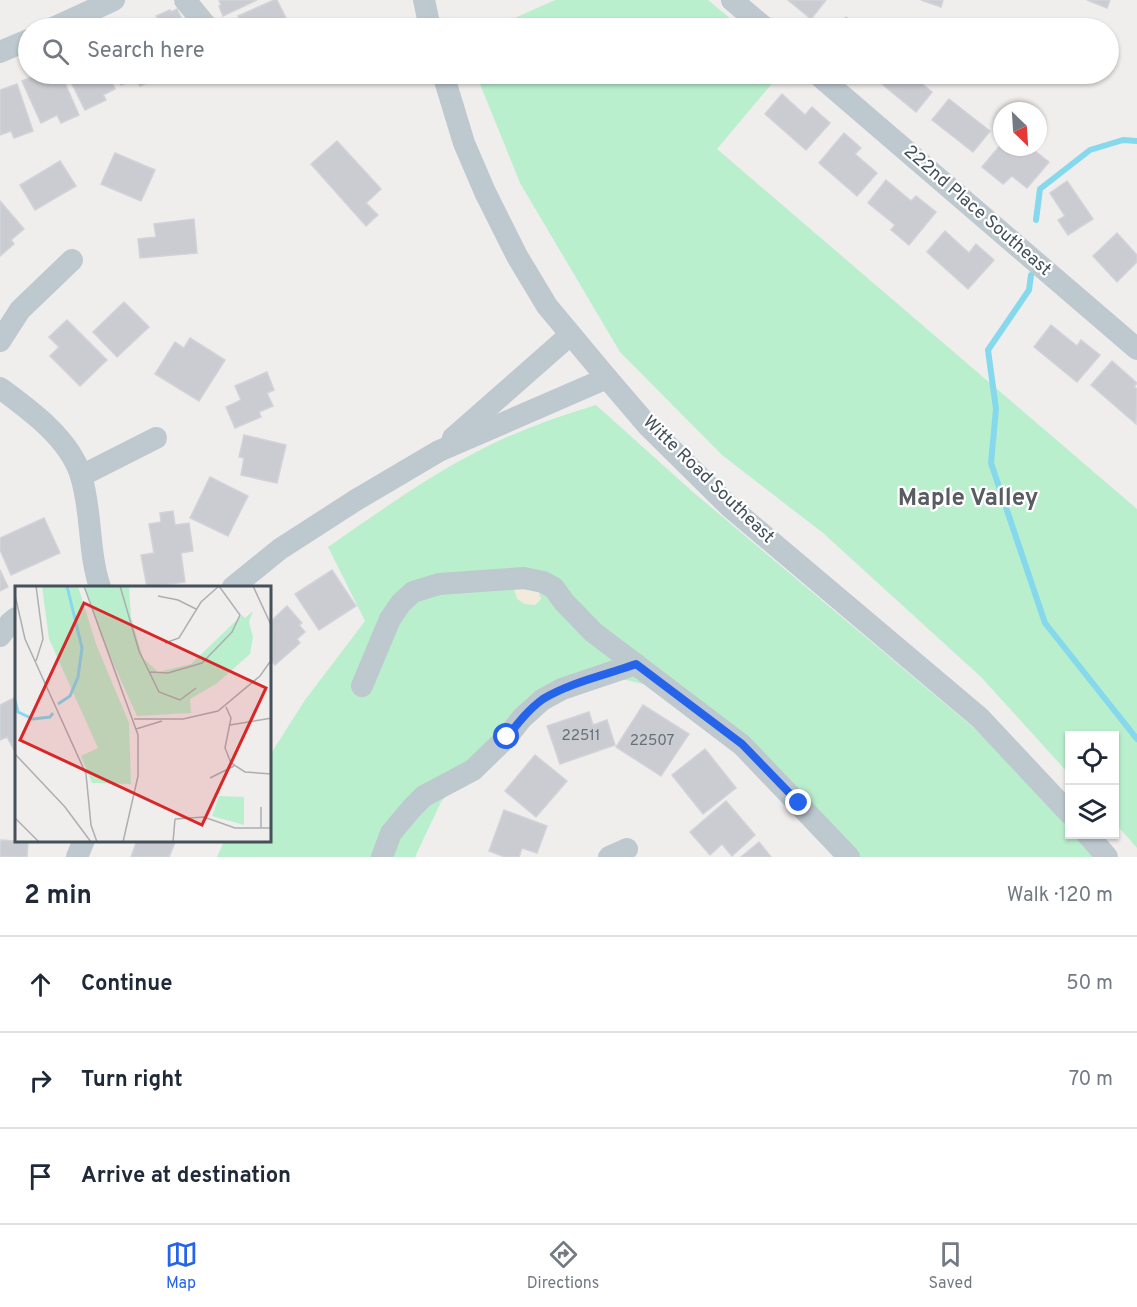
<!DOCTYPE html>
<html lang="en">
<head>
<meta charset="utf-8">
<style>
	body { margin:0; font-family:Overpass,sans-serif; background:#f6f6f7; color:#1f2937 }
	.controls { position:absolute; right:18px; bottom:18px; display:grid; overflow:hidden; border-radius:0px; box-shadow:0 2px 4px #0004 }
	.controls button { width:54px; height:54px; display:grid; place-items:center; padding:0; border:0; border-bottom:2px solid #e0e1e3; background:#fff; color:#1f2937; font:30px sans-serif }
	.compass { position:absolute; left:993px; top:102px; width:54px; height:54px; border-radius:50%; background:#fff; box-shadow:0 2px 4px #0004; rotate:155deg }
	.stop { position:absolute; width:18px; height:18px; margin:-14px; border:4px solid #2563eb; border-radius:50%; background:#fff }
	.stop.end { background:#2563eb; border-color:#fff; box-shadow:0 2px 6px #0008 }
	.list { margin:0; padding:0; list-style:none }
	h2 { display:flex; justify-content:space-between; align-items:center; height:78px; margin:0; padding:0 24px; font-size:26px }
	h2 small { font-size:20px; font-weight:400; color:#747a83 }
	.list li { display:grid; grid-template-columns:39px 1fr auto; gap:18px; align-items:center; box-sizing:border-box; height:96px; padding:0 24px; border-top:2px solid #e0e1e3 }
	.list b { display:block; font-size:22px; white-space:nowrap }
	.list em { font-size:20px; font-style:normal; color:#747a83 }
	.icon { flex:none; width:33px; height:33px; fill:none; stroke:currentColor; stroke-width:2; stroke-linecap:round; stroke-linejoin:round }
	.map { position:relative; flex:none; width:1137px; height:857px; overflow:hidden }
	.search { position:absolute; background:#fff; box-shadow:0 2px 4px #0004; left:18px; right:18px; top:18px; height:66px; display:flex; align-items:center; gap:15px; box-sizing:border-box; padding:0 21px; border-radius:33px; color:#747a83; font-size:22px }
	.sheet { height:366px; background:#fff }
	nav { display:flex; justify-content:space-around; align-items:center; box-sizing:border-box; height:84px; border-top:2px solid #e0e1e3; background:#fff; font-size:16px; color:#747a83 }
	nav a { display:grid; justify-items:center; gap:3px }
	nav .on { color:#2563eb }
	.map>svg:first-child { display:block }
</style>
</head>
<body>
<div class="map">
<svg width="1137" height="857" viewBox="0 0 1137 857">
	<rect width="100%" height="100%" fill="#f0eded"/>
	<g fill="#baefce">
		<polygon points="555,0 708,0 742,28 492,28"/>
		<polygon points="476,74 780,74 717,149 1137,509 1137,848 1115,823 1114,736 1070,736 1069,774 981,677 823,533 722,455 620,352 520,183"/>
		<path d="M596,405L693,492L974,728L1046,802L1069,829L1070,834L1074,835L1094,857H834L706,716L647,685L622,679L594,678L484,749L441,802L415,857H217L224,841L270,840V755L305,700L365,621L328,547C377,513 427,477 480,450C517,431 556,417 596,405Z"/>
	</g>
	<polygon fill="#f2ebdd" points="514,589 538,590 541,599 535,605 525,604 517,599"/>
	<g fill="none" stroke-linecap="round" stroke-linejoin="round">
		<g stroke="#86d8ec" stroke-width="6">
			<polyline points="1036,220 1040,189 1090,150 1123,140 1137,141"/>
			<polyline points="1031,275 1029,290 988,350 996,409 991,463 1045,623 1137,739"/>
		</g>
	</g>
	<g fill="#caccd2" stroke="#d1d3d9" stroke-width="1.5">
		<polygon points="219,0 257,0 223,16 219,6 221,5"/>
		<polygon points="274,0 277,0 291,28 243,28 238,16"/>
		<polygon points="788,0 826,0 811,19"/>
		<polygon points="921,0 943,0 941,7"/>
		<polygon points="1087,0 1110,0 1107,8"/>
		<polygon points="177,9 186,28 144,28 142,25 158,18 156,16 170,10 171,12"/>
		<polygon points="846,17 860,28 837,28"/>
		<polygon points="40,74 42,76 48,74 61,74 79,115 61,123 57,115 41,123 22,81"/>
		<polygon points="67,74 108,74 115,89 103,95 106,100 85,110"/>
		<polygon points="116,74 156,74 158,78 140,86 136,79 121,85"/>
		<polygon points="892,74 910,74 932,92 916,112 883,85"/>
		<polygon points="17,84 33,131 14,138 11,131 0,135 0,90"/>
		<polygon points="782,94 805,115 812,107 830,123 806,150 765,114"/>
		<polygon points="949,99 990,131 973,152 932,120"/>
		<polygon points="844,133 861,148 855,154 877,173 857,196 819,163"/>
		<polygon points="337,141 381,189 366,203 378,215 366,226 311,164"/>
		<polygon points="1002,143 1002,147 1024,147 1027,149 1030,147 1049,162 1027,188 1012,176 1003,184 982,167"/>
		<polygon points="115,153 155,170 141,201 101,184"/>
		<polygon points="60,161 76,186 35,210 20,185"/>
		<polygon points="886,180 911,201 916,196 936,212 909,245 891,230 895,225 868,203"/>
		<polygon points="1067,181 1093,219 1068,235 1058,220 1065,216 1050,193"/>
		<polygon points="0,201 24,229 11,240 14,244 0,256"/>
		<polygon points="194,219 197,253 140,258 138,239 156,237 154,224"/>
		<polygon points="945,231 969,253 976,244 994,260 968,289 927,252"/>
		<polygon points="1117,233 1137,255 1137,262 1117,282 1093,256"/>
		<polygon points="124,302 149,327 117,357 93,332"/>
		<polygon points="67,320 107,360 80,386 50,356 59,347 49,337"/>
		<polygon points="1051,325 1077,346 1081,340 1100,355 1077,382 1034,347"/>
		<polygon points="190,338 225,360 199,401 155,374 175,342 184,348"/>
		<polygon points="1112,361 1137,383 1134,387 1137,389 1136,424 1091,385"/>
		<polygon points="267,372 274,390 267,393 273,406 259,412 261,417 235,428 226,407 241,400 235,386"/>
		<polygon points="244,435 286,445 277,483 241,475 244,458 239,457"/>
		<polygon points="210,477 248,496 228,536 190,518"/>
		<polygon points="173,511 175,525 189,523 193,551 181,553 185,582 147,587 141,555 154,553 149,524 161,522 160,513"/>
		<polygon points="44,518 60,553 11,575 0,550 0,538"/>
		<polygon points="0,570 8,587 0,591"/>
		<polygon points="332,570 356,606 319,630 295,594"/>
		<polygon points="287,606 302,623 299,625 305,632 297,639 300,643 275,665 270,659 270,622"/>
		<polygon points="16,697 16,749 14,750 7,737 0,740 0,705"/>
		<polygon points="643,705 689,734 661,776 616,747"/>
		<polygon points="589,712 593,725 607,720 615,745 560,764 547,726"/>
		<polygon points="705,749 736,788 703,814 672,775"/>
		<polygon points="535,755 567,781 536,817 505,791"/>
		<polygon points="726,801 755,835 732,856 722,844 710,855 690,832"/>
		<polygon points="504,810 547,826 537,853 522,848 519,857 505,857 489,851"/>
		<polygon points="1,840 28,842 27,857 0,857"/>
		<polygon points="137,840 176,840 169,857 131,857"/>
		<polygon points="759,842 771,857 741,857"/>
	</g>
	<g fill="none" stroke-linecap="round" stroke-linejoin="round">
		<g stroke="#bdc8cf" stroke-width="22">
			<polyline points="185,0 208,28"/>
			<polyline points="424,0 430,28"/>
			<polyline points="732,0 765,28"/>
			<polyline points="53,28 114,0"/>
			<polyline points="0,52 28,40"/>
			<polyline points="443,74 464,143 485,192 517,256 547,306 607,378 649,427 729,506 980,718 1070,814"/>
			<polyline points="817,74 1137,349"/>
			<polyline points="0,341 20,310 72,260"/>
			<path d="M0,388C30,410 70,439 81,476C92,511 88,552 100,587"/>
			<polyline points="453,438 570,335"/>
			<polyline points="81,476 156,438"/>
			<polyline points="233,587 280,549 356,500 439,451 607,378"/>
			<polyline points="0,636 10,623 16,618"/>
			<polyline points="362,686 390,619 401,603 413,592 439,584 524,578 543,582 554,588 564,602 593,632 742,745 849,857"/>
			<polyline points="1087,834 1107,857"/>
			<polyline points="77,857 84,840"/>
			<polyline points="382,857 391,833 412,808 424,796 473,770 507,737 522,718 542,700 562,689 636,664"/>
			<polyline points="609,857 627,849"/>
		</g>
	</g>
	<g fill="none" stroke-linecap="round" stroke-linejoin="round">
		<path stroke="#2563eb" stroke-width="8" d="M507,737C518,723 529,709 543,699C571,682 606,675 636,664L742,744L799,803"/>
	</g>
	<g text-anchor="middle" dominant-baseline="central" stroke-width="4.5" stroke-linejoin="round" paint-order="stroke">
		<g font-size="15" fill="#667078">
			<text x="581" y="736">22511</text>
			<text x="652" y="741">22507</text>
		</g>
		<g font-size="18" fill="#45515a" stroke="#fff">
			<text transform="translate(977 211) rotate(41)">222nd Place Southeast</text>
			<text transform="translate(708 480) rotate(44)">Witte Road Southeast</text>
		</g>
		<g font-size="24" font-weight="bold" fill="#595d62" stroke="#fff">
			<text x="968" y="499">Maple Valley</text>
		</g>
	</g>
	<g transform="translate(15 586)">
		<rect width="256" height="256" fill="#f0eded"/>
		<path d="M27,0H63L81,58L114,137L116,198L77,197L66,170L83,162L34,53ZM70,0H114L116,31L128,72L143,86L176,78L227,29L230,32L238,25L234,36L238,51L235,68L201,98L175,113L176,127L122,130L86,50ZM204,210L229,211V239L197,230Z" fill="#baefce"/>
		<path fill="none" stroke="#86d8ec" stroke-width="3" d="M0,114L3,126L18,133L35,131L38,127M43,118L55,110L63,91L67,62L52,0"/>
		<path fill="none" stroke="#acafb2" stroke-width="1.5" d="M69,0L123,149V190L108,256M105,0L124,65L144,106L165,114L181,102M238,0L257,41M0,9L10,53L71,188L76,239L82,256M143,10L163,14L181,23M21,75L28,53L21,0M135,86L153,87L187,77L217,46L225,29L204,0L186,16L164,52L150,57M211,121L216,132L210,162L216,177L230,186L257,188M119,133H168L203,125L245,90L257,73M215,139L257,132M121,143L147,135M0,168L50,221L76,256M195,192L219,180M0,232L24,256M160,233L189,231L220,242H257M246,242V221M158,256L160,233"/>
		<path fill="#d62828" fill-opacity="0.15" stroke="#d62828" stroke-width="3" d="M69,17L251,102L187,239L5,154Z"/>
		<rect width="256" height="256" fill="none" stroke="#45515a" stroke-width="3"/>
	</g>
</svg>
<div class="controls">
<button><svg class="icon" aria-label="locate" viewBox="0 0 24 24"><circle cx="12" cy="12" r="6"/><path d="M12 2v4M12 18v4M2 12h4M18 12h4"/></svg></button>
<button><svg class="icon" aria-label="layers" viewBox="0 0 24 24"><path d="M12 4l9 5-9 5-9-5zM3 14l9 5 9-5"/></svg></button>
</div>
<svg class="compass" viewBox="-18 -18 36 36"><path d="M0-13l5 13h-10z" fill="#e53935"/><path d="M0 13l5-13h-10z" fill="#747a83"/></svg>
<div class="stop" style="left:507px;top:737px"></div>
<div class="stop end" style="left:799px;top:803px"></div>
<div class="search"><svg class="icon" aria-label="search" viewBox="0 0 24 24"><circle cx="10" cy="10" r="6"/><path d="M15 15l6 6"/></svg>Search here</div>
</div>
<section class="sheet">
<h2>2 min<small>Walk · 120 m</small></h2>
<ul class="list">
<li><svg class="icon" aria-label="ahead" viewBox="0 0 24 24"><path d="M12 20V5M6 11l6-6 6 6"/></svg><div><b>Continue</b></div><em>50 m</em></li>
<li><svg class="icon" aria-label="right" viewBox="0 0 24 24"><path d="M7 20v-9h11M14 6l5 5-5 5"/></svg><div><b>Turn right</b></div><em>70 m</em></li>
<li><svg class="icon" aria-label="arrive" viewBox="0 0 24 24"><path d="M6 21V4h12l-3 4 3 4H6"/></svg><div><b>Arrive at destination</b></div></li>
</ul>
</section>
<nav>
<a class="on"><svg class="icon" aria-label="map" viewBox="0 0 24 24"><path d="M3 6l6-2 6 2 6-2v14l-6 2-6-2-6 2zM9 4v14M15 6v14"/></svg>Map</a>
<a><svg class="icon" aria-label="directions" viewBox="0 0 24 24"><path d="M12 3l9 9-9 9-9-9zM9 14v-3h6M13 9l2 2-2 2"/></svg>Directions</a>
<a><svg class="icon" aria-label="saved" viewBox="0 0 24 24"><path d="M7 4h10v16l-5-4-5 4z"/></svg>Saved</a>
</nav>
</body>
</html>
